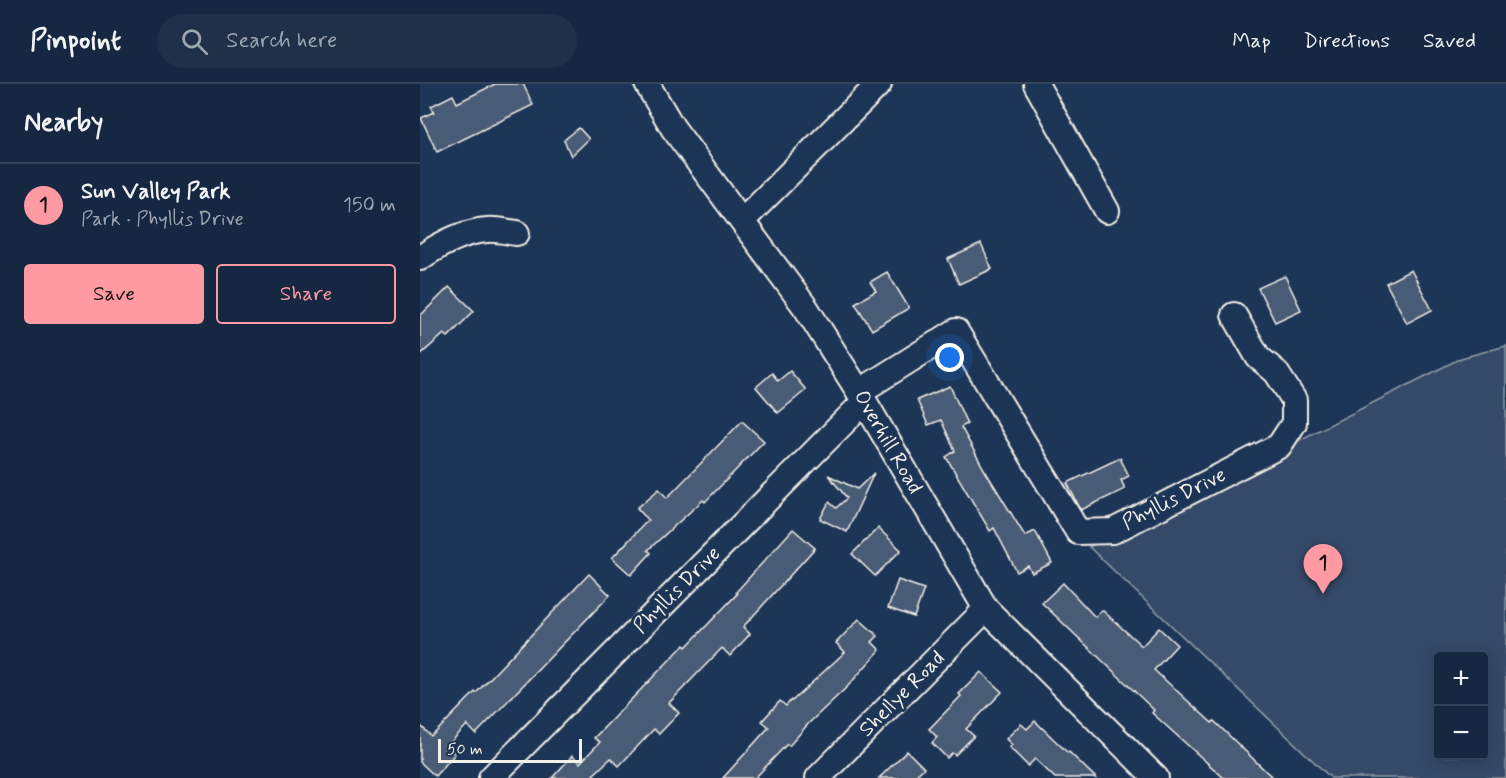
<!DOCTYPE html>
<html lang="en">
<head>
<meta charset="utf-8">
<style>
	body { margin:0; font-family:Mynerve,sans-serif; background:#1f3048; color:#f1f3f6 }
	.controls { position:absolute; right:18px; bottom:18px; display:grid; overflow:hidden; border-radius:6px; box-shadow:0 3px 15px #0003 }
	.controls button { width:54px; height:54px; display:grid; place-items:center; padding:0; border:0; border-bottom:2px solid #35445a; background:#162841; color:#f1f3f6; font:30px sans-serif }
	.scale { position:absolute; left:18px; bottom:15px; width:144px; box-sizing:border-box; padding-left:6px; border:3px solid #f4f1e8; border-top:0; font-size:16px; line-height:21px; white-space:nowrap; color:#f4f1e8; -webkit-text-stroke:4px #1d3557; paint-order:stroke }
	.you { position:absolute; left:530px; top:274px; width:21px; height:21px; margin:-15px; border:4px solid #fff; border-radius:50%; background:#1a73e8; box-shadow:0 0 0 9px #1a73e833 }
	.badge { display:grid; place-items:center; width:39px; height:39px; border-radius:50%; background:#ff9aa2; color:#111; font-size:20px; font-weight:700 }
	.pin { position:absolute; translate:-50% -50px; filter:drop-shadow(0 2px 3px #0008) }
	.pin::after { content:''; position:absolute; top:32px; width:21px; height:18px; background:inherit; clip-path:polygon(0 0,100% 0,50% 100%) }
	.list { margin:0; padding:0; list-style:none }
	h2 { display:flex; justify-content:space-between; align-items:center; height:78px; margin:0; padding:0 24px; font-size:26px }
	h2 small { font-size:20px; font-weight:400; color:#9ea6b1 }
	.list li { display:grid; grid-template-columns:39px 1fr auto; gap:18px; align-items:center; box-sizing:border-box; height:84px; padding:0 24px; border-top:2px solid #35445a }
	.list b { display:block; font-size:22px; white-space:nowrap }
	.list p { margin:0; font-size:20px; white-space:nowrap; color:#9ea6b1 }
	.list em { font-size:20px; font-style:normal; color:#9ea6b1 }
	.actions { display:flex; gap:12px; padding:18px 24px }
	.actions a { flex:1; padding:14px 0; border:2px solid #ff9aa2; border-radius:6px; text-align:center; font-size:21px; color:#ff9aa2 }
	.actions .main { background:#ff9aa2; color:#111 }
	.icon { flex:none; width:33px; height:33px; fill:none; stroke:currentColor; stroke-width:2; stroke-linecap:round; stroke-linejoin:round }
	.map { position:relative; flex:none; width:1086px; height:694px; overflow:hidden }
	header { display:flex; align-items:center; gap:36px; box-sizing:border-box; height:84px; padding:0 30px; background:#162841; border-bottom:2px solid #35445a }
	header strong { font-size:28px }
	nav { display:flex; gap:33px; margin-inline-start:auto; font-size:21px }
	.search { width:420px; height:54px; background:#1f3048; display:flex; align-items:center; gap:15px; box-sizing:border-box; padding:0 21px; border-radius:33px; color:#9ea6b1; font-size:22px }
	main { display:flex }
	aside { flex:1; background:#162841 }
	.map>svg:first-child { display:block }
</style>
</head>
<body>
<header>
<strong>Pinpoint</strong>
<div class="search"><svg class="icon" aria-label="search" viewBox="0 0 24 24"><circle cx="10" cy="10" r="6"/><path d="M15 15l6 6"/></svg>Search here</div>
<nav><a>Map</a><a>Directions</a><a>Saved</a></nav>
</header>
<main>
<aside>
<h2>Nearby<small></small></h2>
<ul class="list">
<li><span class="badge">1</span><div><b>Sun Valley Park</b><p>Park · Phyllis Drive</p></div><em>150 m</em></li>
</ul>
<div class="actions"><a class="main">Save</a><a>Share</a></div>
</aside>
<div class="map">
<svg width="1086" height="694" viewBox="0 0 1086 694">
	<rect width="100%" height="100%" fill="#1d3557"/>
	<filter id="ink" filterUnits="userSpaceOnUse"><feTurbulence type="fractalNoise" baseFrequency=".0167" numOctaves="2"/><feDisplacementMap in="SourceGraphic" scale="12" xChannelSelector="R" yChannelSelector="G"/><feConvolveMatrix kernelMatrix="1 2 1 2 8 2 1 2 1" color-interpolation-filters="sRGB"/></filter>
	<g filter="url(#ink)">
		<path fill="#354a67" stroke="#949ea8" stroke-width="1.5" fill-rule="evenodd" d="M1086,262V694H911L669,463L1041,274ZM1018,572H1064V672H1018Z"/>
		<g fill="#485b74" stroke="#f4f1e8" stroke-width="1.5">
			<polygon points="75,0 103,0 113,21 17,68 1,34 14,28 11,22 33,11 37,19"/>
			<polygon points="159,44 169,55 151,72 144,56"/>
			<polygon points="561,160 572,185 539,200 528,175"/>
			<polygon points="991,186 1012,226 987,239 966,199"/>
			<polygon points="467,188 489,224 452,246 435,219 456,207 450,198"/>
			<polygon points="865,192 881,226 855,238 838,204"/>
			<polygon points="29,203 54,227 28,253 24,250 0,271 0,232"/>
			<polygon points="370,287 386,306 358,329 336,303 352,289 358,297"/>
			<polygon points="530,302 547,340 541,343 564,385 605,452 615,447 632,479 612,489 608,482 597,488 574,444 570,447 526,373 535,367 521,336 508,341 497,316"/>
			<polygon points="322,337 344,357 285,418 283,416 228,466 231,469 211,491 192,474 228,436 217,424 239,405 247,414"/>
			<polygon points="700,374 709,392 701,396 705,405 661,426 647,399"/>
			<polygon points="454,389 427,448 400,435 409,418 416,424 427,414 408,391 437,405"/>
			<polygon points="458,444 481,466 455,492 432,470"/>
			<polygon points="373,445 395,464 323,543 330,550 310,572 302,564 249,619 259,629 239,650 234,645 199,682 191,674 173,691 176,694 132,694 152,672 160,679 180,658 174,654 264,561 266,563 317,510 316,508"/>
			<polygon points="169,490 190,511 56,650 47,641 27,662 35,670 15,692 0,678 0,641 11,652 17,647 55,608 56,609"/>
			<polygon points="478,496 504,505 494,533 468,524"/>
			<polygon points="643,499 675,533 682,526 722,562 739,544 757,561 734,586 792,639 794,637 853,694 804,694 732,629 734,626 622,519"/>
			<polygon points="439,535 458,552 452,558 460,566 428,602 389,639 369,662 367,660 335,694 303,694 349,643 342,637 360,617 366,622 371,616 372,617 425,568 416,559"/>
			<polygon points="561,588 582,608 546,645 554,652 535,671 532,669 527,674 512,659 517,653 509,645 541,612 539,610"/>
			<polygon points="615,637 648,669 649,668 676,694 635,694 615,675 608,682 589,663 592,661 586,655 601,640 607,645"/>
			<polygon points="487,667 504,684 493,694 459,694"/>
		</g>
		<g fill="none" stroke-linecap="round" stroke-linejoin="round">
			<defs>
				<g id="minor">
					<polyline points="227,0 253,44 386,224 439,308 566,525 736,694"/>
					<polyline points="616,0 687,127"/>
					<polyline points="322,137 459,0"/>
					<path d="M0,174C20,160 42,148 67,146C77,145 87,148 97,149"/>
					<polyline points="439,308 536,247 658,448 693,447 859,362 874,339 874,316 856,288 838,273 814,231"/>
					<polyline points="71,694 444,318"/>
					<polyline points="398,694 566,525"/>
				</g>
			</defs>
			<use href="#minor" stroke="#f4f1e8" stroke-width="28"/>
			<use href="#minor" stroke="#1d3557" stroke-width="24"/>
		</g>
	</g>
	<g text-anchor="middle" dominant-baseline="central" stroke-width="6" stroke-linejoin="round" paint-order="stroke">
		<g font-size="21" fill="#f4f1e8" stroke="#1d3557">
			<text transform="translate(468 358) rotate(60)">Overhill Road</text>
			<text transform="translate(754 415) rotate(-27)">Phyllis Drive</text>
			<text transform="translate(257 506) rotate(-45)">Phyllis Drive</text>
			<text transform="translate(482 610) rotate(-45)">Shellye Road</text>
		</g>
	</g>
</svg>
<div class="controls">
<button>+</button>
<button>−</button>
</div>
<div class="scale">50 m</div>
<div class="you"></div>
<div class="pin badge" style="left:903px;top:510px">1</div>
</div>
</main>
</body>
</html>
